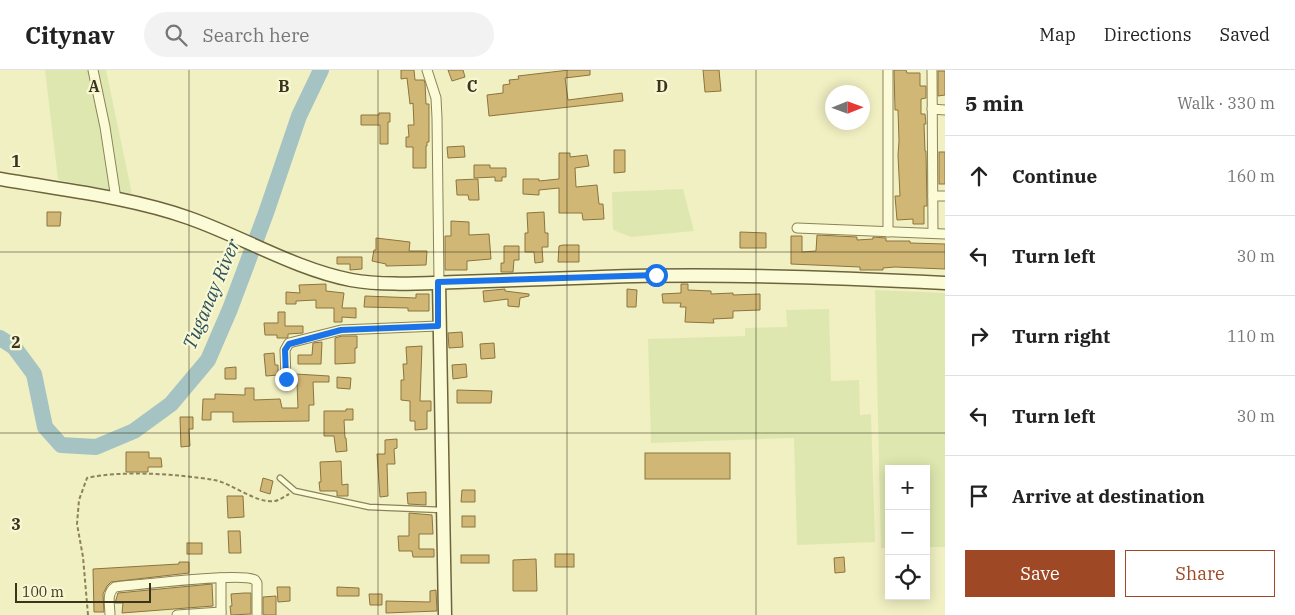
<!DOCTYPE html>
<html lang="en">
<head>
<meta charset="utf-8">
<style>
	body { margin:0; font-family:"IBM Plex Serif",serif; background:#f2f2f2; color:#222 }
	.controls { position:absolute; right:15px; bottom:15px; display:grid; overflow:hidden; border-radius:0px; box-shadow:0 2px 12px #0003 }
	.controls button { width:45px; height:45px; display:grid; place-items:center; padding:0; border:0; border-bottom:1px solid #e0e0e0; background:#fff; color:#222; font:25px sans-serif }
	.compass { position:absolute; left:825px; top:15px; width:45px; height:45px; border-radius:50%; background:#fff; box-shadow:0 2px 12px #0003; rotate:89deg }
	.scale { position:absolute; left:15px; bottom:12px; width:136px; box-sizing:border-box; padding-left:5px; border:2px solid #3b341d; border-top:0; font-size:14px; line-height:18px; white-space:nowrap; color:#3b341d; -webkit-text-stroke:4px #f7f7d3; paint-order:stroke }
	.stop { position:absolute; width:15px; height:15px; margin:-11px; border:4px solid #1a73e8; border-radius:50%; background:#fff }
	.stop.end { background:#1a73e8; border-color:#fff; box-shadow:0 1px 5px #0008 }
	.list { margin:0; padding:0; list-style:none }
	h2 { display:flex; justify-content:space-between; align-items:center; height:65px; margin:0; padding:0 20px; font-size:21px }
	h2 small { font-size:16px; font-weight:400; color:#767676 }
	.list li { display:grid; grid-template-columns:32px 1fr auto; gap:15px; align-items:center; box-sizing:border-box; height:80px; padding:0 20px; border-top:1px solid #e0e0e0 }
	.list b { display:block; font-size:19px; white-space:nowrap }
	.list em { font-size:16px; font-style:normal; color:#767676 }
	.actions { display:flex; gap:10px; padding:15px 20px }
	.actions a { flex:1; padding:11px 0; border:1px solid #9e4825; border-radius:0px; text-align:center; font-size:18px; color:#9e4825 }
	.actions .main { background:#9e4825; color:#fff }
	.icon { flex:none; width:28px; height:28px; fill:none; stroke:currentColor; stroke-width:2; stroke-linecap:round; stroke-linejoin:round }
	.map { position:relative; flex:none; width:945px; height:545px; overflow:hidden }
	header { display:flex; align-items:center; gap:30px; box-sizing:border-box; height:70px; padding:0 25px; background:#fff; border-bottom:1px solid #e0e0e0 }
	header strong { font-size:24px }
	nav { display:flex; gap:28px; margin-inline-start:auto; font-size:18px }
	.search { width:350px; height:45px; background:#f2f2f2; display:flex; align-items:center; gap:12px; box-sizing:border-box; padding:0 18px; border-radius:28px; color:#767676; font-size:19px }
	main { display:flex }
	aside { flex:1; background:#fff }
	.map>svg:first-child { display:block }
</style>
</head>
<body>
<header>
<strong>Citynav</strong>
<div class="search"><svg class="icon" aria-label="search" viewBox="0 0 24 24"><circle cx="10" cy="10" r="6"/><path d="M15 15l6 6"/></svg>Search here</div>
<nav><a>Map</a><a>Directions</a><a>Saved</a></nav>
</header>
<main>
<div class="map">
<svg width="945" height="545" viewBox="0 0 945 545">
	<rect width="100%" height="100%" fill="#f1f0c3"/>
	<g fill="#dfe7b0">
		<polygon points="45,0 106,0 132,124 58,110"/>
		<polygon points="683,119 694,161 631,167 613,160 612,122"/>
		<polygon points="875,220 945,223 945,477 926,477 926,399 889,399 889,478 881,478"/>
		<polygon points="829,239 831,311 859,310 860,345 871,344 875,472 797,475 794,368 651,373 648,269 745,266 745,258 787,257 786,240"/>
	</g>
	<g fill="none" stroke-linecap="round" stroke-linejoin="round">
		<polyline stroke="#a5c3c3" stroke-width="16" points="0,268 14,277 34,304 45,357 61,375 96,377 134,361 171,334 208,290 230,239 266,143 299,46 321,0"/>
	</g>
	<g fill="#d1b776" stroke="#8c743d">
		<polygon points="401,0 414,0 415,10 424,10 425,13 426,34 429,34 429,72 427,72 427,76 426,76 426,98 413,98 413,77 406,77 406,67 409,67 408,55 414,55 413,33 410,34 407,8 401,9"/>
		<polygon points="448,0 463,0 465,7 452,11"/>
		<polygon points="569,0 590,0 590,5 565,8 568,30 622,23 623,31 489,46 487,25 503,23 503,15 510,14 509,10 519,9 518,6"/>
		<polygon points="703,0 719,0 721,21 705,22"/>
		<polygon points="894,0 906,0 907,3 920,3 920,16 926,16 926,28 921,29 921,44 925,44 926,54 924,54 925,81 926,81 927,136 924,136 924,154 913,154 913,149 897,150 895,126 900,126 898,85 899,71 898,40 895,40"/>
		<polygon points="938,1 945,1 945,25 938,26"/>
		<polygon points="379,43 390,43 390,52 388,52 388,74 380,74 380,55 361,55 361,45 379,45"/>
		<polygon points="464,76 465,87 448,88 447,77"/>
		<polygon points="614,80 625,80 625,102 614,103"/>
		<rect x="939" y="82" width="6" height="32"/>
		<polygon points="559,83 570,83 570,87 587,85 589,96 575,98 576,117 597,115 599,134 603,134 604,149 583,150 582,143 559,143 559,118 539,120 539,125 523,124 523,109 539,109 539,111 559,109"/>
		<polygon points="474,95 490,95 490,98 506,98 506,107 502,107 502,111 495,111 495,107 474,108"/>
		<polygon points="478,109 479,130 469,130 468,125 457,125 456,110"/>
		<polygon points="47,142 61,142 60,156 47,156"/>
		<polygon points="544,142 545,163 548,163 548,177 542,177 543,192 535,193 534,182 525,182 525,163 528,163 527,143"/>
		<polygon points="451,151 469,152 469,165 489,164 491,189 467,191 467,200 445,200 445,166 451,166"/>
		<polygon points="740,162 766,163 766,178 740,178"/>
		<polygon points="817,165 857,167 857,170 873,169 873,167 886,168 886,171 910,171 910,173 945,174 945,199 895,197 883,198 883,200 860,200 860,197 791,194 791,166 802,166 802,182 816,181"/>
		<polygon points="376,168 410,172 409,181 427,181 426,195 386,196 386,194 372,191 374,180 376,180"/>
		<polygon points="563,175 579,175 579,192 558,192 559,176"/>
		<polygon points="504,176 519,176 519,190 514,190 513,202 501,202 501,193 504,193"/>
		<polygon points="337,187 362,187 362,199 350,200 350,194 337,194"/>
		<polygon points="326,214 326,221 344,223 342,238 356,238 356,248 342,247 342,252 334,252 334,238 316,238 316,230 296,231 296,234 286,234 286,222 300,223 299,215"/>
		<polygon points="681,214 688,214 688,220 711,221 711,224 733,223 733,225 760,224 760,240 733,241 733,248 713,249 714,253 685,252 686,237 680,237 681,233 663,233 662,224 681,223"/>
		<polygon points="505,219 505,221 529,224 529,226 520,228 519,237 508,236 508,229 484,232 483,221"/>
		<polygon points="627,219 637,220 636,237 627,237"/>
		<polygon points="416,224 429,224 429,241 408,241 408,238 364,237 365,226 416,228"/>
		<polygon points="278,242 285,242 285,256 303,256 303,263 288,264 288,267 286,268 277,268 277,265 265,265 264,253 278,253"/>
		<polygon points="462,262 463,277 449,278 448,263"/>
		<polygon points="342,266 357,266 357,278 355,278 355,293 335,294 335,268"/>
		<polygon points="322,272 321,294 298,294 298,285 312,285 313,273"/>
		<polygon points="494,273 495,288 481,289 480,274"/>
		<polygon points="422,276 420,331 431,331 431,341 427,341 427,359 415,360 415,351 410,351 410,331 401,330 401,310 404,310 403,294 407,294 406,277"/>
		<polygon points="274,283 275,295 278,295 278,305 266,306 264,284"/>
		<polygon points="466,294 467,307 453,309 452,295"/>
		<polygon points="236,297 236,309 225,309 225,298"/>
		<polygon points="295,304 329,306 329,312 313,312 314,335 309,335 309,351 233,352 233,342 211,342 211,350 202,350 203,329 215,329 215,324 245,325 245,318 254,318 254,330 280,329 282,338 298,338 297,312 295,312"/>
		<polygon points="337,307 351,308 350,319 337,318"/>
		<polygon points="457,320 492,321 491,333 457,333"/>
		<polygon points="346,339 353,339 353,350 344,350 345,368 346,368 347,381 336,382 334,366 324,366 324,341 346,341"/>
		<polygon points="180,347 193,347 193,359 189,359 190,376 181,377"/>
		<polygon points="397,369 397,378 394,379 395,394 387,394 388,426 380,427 377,384 385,384 385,370"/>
		<polygon points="126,382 149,382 149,388 161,388 162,397 148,397 148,402 126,402"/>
		<rect x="645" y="383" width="85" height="26"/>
		<polygon points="341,391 342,415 348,414 348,426 337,426 337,421 320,421 319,412 321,412 320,392"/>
		<polygon points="263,408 273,411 270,424 260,421"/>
		<polygon points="462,420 475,420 475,432 461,432"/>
		<polygon points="426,422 426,435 408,434 407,423"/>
		<polygon points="227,426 243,426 244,447 228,448"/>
		<polygon points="409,443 432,445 433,464 419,464 419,479 434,479 434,487 413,487 412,481 399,481 398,466 409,466"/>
		<rect x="462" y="446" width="13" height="11"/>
		<polygon points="228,461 240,461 241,483 229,483"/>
		<rect x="187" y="473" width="15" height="11"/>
		<rect x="555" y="484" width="19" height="13"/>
		<rect x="461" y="485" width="28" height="8"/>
		<polygon points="844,487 845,502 835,503 834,488"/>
		<polygon points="536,489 537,521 513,521 513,490"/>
		<polygon points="179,492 189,492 189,503 111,512 107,516 103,524 104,542 94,542 93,499 179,494"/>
		<polygon points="212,514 213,536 122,543 123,533 115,533 118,523"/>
		<polygon points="277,517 290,517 290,531 278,532"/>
		<polygon points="337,517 359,518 359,526 337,526"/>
		<polygon points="436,520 437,541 386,543 386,531 430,532 430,521"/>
		<polygon points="244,523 251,523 251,544 231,545 230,536 232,536 231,524"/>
		<polygon points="369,524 382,524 382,535 370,535"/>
		<polygon points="276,526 276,545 265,545 263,544 263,527"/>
	</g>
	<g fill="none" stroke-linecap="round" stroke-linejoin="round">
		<defs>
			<polyline id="lane" points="280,408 295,421 369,437 442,440"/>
			<g id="street">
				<polyline points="93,0 105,57 116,129"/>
				<polyline points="427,0 436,28 437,48 439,212"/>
				<polyline points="932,0 933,163"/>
				<polyline points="932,39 945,40"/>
				<polyline points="933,126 945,126"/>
				<polyline points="797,158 945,164"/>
				<polyline points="888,162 888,0"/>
				<polyline points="286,309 285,280 289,273 341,260 438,256"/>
				<polyline points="221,508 221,545"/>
				<path d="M110,545C110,535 106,523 115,517C137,515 243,502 255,510L257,513V545"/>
				<polyline points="177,545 221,542"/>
			</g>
			<g id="secondary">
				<path d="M0,109C63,120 129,127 189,148C243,167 295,199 351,210C385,216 423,213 457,212C506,210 554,209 602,207C717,203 831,207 945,213"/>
				<polyline points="439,212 445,545"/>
			</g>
		</defs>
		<use href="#lane" stroke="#8c8358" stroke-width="7"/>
		<use href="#street" stroke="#8c8358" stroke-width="11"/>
		<use href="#secondary" stroke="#6e643c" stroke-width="15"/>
		<path stroke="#8c8358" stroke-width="2" stroke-dasharray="4 2.5" stroke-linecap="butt" d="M88,545L83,487L77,454L79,430L87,408C123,400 177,404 214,410C232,413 256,434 275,431C280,430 285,426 289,424"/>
		<use href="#lane" stroke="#fbfbd7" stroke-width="4.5"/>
		<use href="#street" stroke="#fbfbd7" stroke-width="9"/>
		<use href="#secondary" stroke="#fbfbd7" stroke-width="12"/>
	</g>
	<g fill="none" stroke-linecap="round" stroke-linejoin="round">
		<polyline stroke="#1a73e8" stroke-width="6" points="286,309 285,280 289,274 341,260 438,256 438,212 656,205"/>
	</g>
	<path fill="none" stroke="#3b341d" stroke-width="1" stroke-opacity="0.55" d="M189,0V545M378,0V545M567,0V545M756,0V545M0,182H945M0,363H945"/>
	<g text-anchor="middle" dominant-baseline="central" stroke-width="4.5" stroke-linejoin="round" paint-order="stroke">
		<g font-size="19" font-style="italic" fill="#2c505b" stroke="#f7f7d3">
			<text transform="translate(211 224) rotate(-67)">Tuganay River</text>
		</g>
	</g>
	<g font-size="16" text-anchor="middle" font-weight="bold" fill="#3b341d" stroke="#f7f7d3" stroke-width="4.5" stroke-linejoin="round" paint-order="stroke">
		<text x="94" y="22">A</text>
		<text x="284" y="22">B</text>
		<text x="472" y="22">C</text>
		<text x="662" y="22">D</text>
		<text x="16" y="97">1</text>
		<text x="16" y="278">2</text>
		<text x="16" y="460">3</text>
	</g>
</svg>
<div class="controls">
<button>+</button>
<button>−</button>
<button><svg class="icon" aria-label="locate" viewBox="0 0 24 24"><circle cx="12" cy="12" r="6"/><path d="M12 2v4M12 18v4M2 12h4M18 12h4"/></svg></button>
</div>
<svg class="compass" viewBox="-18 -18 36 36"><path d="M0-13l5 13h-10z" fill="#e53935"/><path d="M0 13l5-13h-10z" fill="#767676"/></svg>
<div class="scale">100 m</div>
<div class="stop" style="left:656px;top:205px"></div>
<div class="stop end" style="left:286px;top:309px"></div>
</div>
<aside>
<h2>5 min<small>Walk · 330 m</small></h2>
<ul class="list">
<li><svg class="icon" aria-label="ahead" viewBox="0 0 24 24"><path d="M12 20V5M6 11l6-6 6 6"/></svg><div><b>Continue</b></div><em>160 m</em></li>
<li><svg class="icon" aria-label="left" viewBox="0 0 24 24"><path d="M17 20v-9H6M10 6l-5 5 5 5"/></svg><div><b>Turn left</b></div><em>30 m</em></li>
<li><svg class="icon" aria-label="right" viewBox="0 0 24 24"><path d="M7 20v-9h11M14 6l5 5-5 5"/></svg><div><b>Turn right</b></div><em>110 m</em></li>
<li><svg class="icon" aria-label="left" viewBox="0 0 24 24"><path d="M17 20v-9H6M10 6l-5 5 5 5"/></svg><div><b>Turn left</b></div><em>30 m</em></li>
<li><svg class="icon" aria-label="arrive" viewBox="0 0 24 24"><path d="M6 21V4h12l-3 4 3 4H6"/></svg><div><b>Arrive at destination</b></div></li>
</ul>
<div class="actions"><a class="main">Save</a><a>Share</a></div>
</aside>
</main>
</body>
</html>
